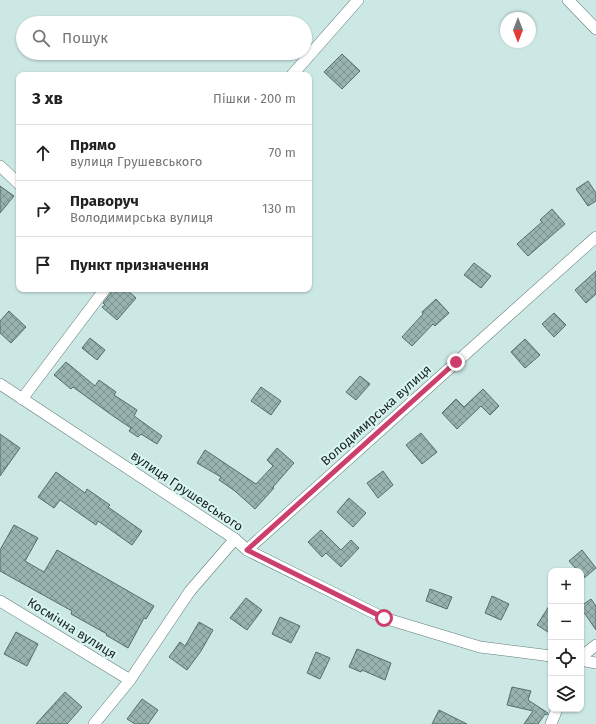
<!DOCTYPE html>
<html lang="uk">
<head>
<meta charset="utf-8">
<style>
	body { margin:0; font-family:"Fira Sans",sans-serif; background:#f6f6f6; color:#222 }
	.controls { position:absolute; right:12px; bottom:12px; display:grid; overflow:hidden; border-radius:8px; box-shadow:0 1px 3px #0004 }
	.controls button { width:36px; height:36px; display:grid; place-items:center; padding:0; border:0; border-bottom:1px solid #e0e0e0; background:#fff; color:#222; font:20px sans-serif }
	.compass { position:absolute; left:500px; top:12px; width:36px; height:36px; border-radius:50%; background:#fff; box-shadow:0 1px 3px #0004; rotate:180deg }
	.stop { position:absolute; width:12px; height:12px; margin:-9px; border:3px solid #cc3e6b; border-radius:50%; background:#fff }
	.stop.end { background:#cc3e6b; border-color:#fff; box-shadow:0 1px 4px #0008 }
	.list { margin:0; padding:0; list-style:none }
	h2 { display:flex; justify-content:space-between; align-items:center; height:52px; margin:0; padding:0 16px; font-size:17px }
	h2 small { font-size:13px; font-weight:400; color:#767676 }
	.list li { display:grid; grid-template-columns:26px 1fr auto; gap:12px; align-items:center; box-sizing:border-box; height:56px; padding:0 16px; border-top:1px solid #e0e0e0 }
	.list b { display:block; font-size:15px; white-space:nowrap }
	.list p { margin:0; font-size:13px; white-space:nowrap; color:#767676 }
	.list em { font-size:13px; font-style:normal; color:#767676 }
	.icon { flex:none; width:22px; height:22px; fill:none; stroke:currentColor; stroke-width:2; stroke-linecap:round; stroke-linejoin:round }
	.map { position:relative; flex:none; width:596px; height:724px; overflow:hidden }
	.search { position:absolute; background:#fff; box-shadow:0 1px 3px #0004; left:16px; top:16px; width:296px; height:44px; display:flex; align-items:center; gap:10px; box-sizing:border-box; padding:0 14px; border-radius:22px; color:#767676; font-size:15px }
	.panel { position:absolute; background:#fff; box-shadow:0 1px 3px #0004; left:16px; top:72px; width:296px; height:220px; border-radius:8px }
	.map>svg:first-child { display:block }
</style>
</head>
<body>
<div class="map">
<svg width="596" height="724" viewBox="0 0 596 724">
	<defs>
		<pattern id="building-cross-hatch" width="8" height="8" patternUnits="userSpaceOnUse"><rect width="8" height="8" fill="#97b2af"/><path d="M0 0l8 8M0 8l8-8" fill="none" stroke="#7a918e"/></pattern>
	</defs>
	<rect width="100%" height="100%" fill="#cce8e4"/>
	<g fill="url(#building-cross-hatch)" stroke="#556e6b">
		<polygon points="342,54 360,71 342,89 324,72"/>
		<polygon points="588,181 596,193 596,201 588,206 576,189"/>
		<polygon points="0,186 14,196 0,213"/>
		<polygon points="552,209 565,224 528,256 517,244 542,222 540,220"/>
		<polygon points="474,263 491,276 481,288 464,275"/>
		<polygon points="596,271 596,294 586,303 575,290"/>
		<polygon points="112,289 126,289 136,298 117,320 102,307 105,305 103,303 111,293"/>
		<polygon points="436,299 449,313 435,326 433,324 412,346 402,337 423,314 422,312"/>
		<polygon points="9,311 26,327 11,343 0,333 0,321"/>
		<polygon points="554,313 566,325 554,337 542,324"/>
		<polygon points="90,338 105,350 97,360 82,348"/>
		<polygon points="525,339 540,355 525,368 511,352"/>
		<polygon points="66,362 95,386 99,380 116,392 114,395 137,410 134,416 162,436 157,444 141,434 138,437 129,431 131,428 113,416 73,387 71,389 54,375"/>
		<polygon points="360,376 370,384 356,400 346,392"/>
		<polygon points="261,387 281,401 271,415 251,401"/>
		<polygon points="483,389 499,406 490,415 481,406 457,429 442,413 456,399 464,407"/>
		<polygon points="421,433 437,452 422,464 406,445"/>
		<polygon points="0,434 20,448 0,476"/>
		<polygon points="277,448 294,463 273,487 274,488 255,509 235,491 219,480 221,477 197,463 205,450 256,484 273,466 267,460"/>
		<polygon points="383,471 393,485 378,498 367,483"/>
		<polygon points="56,472 85,493 87,489 110,505 108,507 142,531 132,545 98,521 96,525 60,500 54,508 38,497"/>
		<polygon points="349,498 366,513 353,527 337,512"/>
		<polygon points="14,525 38,538 25,561 44,572 57,550 154,606 146,619 144,618 128,648 106,635 107,634 71,614 72,611 0,571 0,550"/>
		<polygon points="321,530 341,550 351,540 359,548 341,567 326,553 322,557 308,542"/>
		<polygon points="582,550 596,568 584,578 581,575 581,571 578,571 569,561"/>
		<polygon points="430,589 452,597 447,609 426,601"/>
		<polygon points="492,596 509,604 501,620 485,613"/>
		<polygon points="246,598 262,610 247,630 230,618"/>
		<polygon points="591,599 596,606 596,630 581,608 581,606"/>
		<polygon points="551,603 551,634 537,625"/>
		<polygon points="280,617 300,626 291,643 272,634"/>
		<polygon points="199,622 213,630 201,651 187,670 169,657 180,642 185,646"/>
		<polygon points="16,632 38,644 27,666 4,654"/>
		<polygon points="357,649 391,663 385,680 362,670 361,672 349,667"/>
		<polygon points="316,652 330,658 320,679 307,673"/>
		<polygon points="512,687 531,691 528,700 548,713 547,715 545,714 538,724 524,724 533,711 507,705"/>
		<polygon points="65,692 82,707 67,724 36,724"/>
		<polygon points="142,699 158,710 148,724 135,724 127,719"/>
		<polygon points="439,710 467,724 432,724"/>
	</g>
	<g fill="none" stroke-linecap="round" stroke-linejoin="round">
		<defs>
			<g id="minor">
				<polyline points="568,0 596,29"/>
				<polyline points="292,75 358,0"/>
				<polyline points="0,166 19,184"/>
				<polyline points="0,384 235,539 247,550 384,618 480,647 551,656"/>
				<polyline points="22,399 105,289"/>
				<polyline points="247,550 596,237"/>
				<polyline points="0,601 130,680"/>
				<polyline points="581,657 596,645"/>
				<polyline points="581,660 596,663"/>
				<polyline points="94,724 130,680 190,591 235,539"/>
				<polyline points="551,724 557,709"/>
			</g>
		</defs>
		<use href="#minor" stroke="#647d7a" stroke-width="12"/>
		<use href="#minor" stroke="#fff" stroke-width="11"/>
	</g>
	<g fill="none" stroke-linecap="round" stroke-linejoin="round">
		<polyline stroke="#cc3e6b" stroke-width="5" points="384,618 247,550 456,362"/>
	</g>
	<g text-anchor="middle" dominant-baseline="central" stroke-width="4" stroke-linejoin="round" paint-order="stroke">
		<g font-size="13" fill="#1b2524" stroke="#d9f5f2">
			<text transform="translate(376 415) rotate(-42)">Володимирська вулиця</text>
			<text transform="translate(187 491) rotate(34)">вулиця Грушевського</text>
			<text transform="translate(72 628) rotate(32)">Космічна вулиця</text>
		</g>
	</g>
</svg>
<div class="controls">
<button>+</button>
<button>−</button>
<button><svg class="icon" aria-label="locate" viewBox="0 0 24 24"><circle cx="12" cy="12" r="6"/><path d="M12 2v4M12 18v4M2 12h4M18 12h4"/></svg></button>
<button><svg class="icon" aria-label="layers" viewBox="0 0 24 24"><path d="M12 4l9 5-9 5-9-5zM3 14l9 5 9-5"/></svg></button>
</div>
<svg class="compass" viewBox="-18 -18 36 36"><path d="M0-13l5 13h-10z" fill="#e53935"/><path d="M0 13l5-13h-10z" fill="#767676"/></svg>
<div class="stop" style="left:384px;top:618px"></div>
<div class="stop end" style="left:456px;top:362px"></div>
<div class="search"><svg class="icon" aria-label="search" viewBox="0 0 24 24"><circle cx="10" cy="10" r="6"/><path d="M15 15l6 6"/></svg>Пошук</div>
<section class="panel">
<h2>3 хв<small>Пішки · 200 m</small></h2>
<ul class="list">
<li><svg class="icon" aria-label="ahead" viewBox="0 0 24 24"><path d="M12 20V5M6 11l6-6 6 6"/></svg><div><b>Прямо</b><p>вулиця Грушевського</p></div><em>70 m</em></li>
<li><svg class="icon" aria-label="right" viewBox="0 0 24 24"><path d="M7 20v-9h11M14 6l5 5-5 5"/></svg><div><b>Праворуч</b><p>Володимирська вулиця</p></div><em>130 m</em></li>
<li><svg class="icon" aria-label="arrive" viewBox="0 0 24 24"><path d="M6 21V4h12l-3 4 3 4H6"/></svg><div><b>Пункт призначення</b></div></li>
</ul>
</section>
</div>
</body>
</html>
